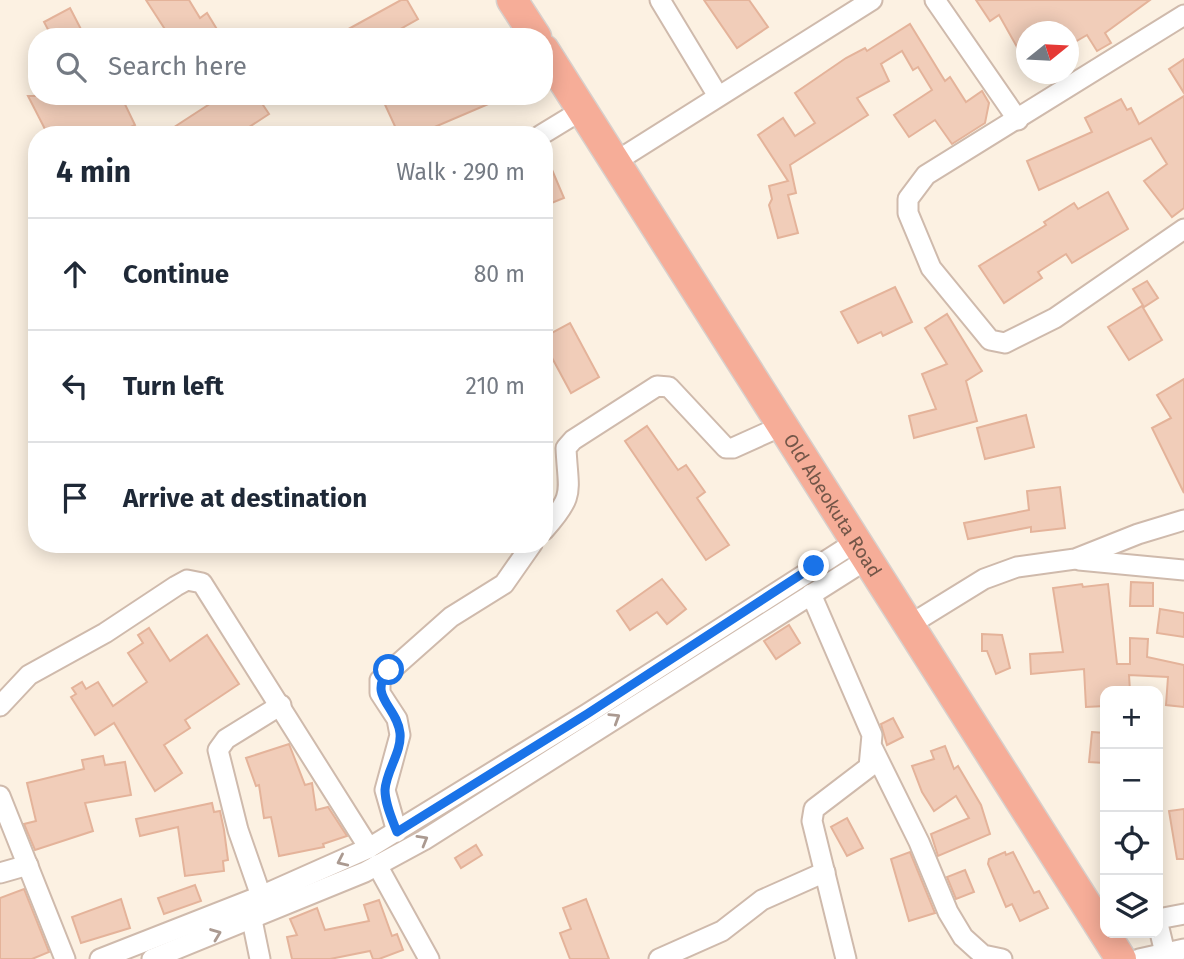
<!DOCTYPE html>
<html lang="en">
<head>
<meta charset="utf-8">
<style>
	body { margin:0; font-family:"Fira Sans",sans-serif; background:#f6f6f7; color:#1f2937 }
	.controls { position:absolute; right:21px; bottom:21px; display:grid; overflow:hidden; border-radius:14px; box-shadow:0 4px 18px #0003 }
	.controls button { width:63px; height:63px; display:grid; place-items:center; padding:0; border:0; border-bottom:2px solid #e0e1e3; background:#fff; color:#1f2937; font:35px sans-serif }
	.compass { position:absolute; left:1016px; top:21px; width:63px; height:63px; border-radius:50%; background:#fff; box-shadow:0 4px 18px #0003; rotate:72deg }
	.stop { position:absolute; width:21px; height:21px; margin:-16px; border:5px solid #1a73e8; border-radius:50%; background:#fff }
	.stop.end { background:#1a73e8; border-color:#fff; box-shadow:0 2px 7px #0008 }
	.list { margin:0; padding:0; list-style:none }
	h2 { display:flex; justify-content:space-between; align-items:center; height:91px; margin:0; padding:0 28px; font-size:30px }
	h2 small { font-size:23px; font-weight:400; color:#747a83 }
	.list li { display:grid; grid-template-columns:46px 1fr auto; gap:21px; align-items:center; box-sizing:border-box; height:112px; padding:0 28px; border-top:2px solid #e0e1e3 }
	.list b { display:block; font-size:26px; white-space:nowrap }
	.list em { font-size:23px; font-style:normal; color:#747a83 }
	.icon { flex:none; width:38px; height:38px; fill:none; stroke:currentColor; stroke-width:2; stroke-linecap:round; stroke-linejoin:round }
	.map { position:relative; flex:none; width:1184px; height:959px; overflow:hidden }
	.search { position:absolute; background:#fff; box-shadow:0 4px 18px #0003; left:28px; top:28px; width:525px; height:77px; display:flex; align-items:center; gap:18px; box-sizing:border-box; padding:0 24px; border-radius:28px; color:#747a83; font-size:26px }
	.panel { position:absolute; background:#fff; box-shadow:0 4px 18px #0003; left:28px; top:126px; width:525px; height:427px; border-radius:28px }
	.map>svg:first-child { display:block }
</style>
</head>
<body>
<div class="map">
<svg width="1184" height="959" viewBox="0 0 1184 959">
	<rect width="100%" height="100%" fill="#fcf1e2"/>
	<g fill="#f1cdb9" stroke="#e4b39a" stroke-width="2">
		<polygon points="146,0 189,0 200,18 207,13 218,31 209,37 170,37"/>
		<polygon points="401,0 407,0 418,19 386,37 334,37"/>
		<polygon points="704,0 749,0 768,27 737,48"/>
		<polygon points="976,0 1150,0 1105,33 1111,43 1097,51 1087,35 1068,46 1068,32 1026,32 1026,63 999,15 990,21"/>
		<polygon points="70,8 85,37 52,37 44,22"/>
		<polygon points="910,24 945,81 950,77 966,102 982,91 989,103 985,123 952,144 935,120 909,137 894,115 932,90 918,67 913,70 902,51 881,64 889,81 857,98 868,115 790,165 796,193 788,195 798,233 778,238 769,205 772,199 769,186 788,181 758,135 783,118 795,136 815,123 795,93 846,58 865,48 867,51"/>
		<polygon points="1184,59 1184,93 1169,69"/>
		<polygon points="28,96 121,96 135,125 114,135 48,135"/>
		<polygon points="222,96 257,96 269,114 237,135 162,135"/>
		<polygon points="381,96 507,96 416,135 399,135"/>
		<polygon points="1184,96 1184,208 1172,217 1144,181 1167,164 1151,138 1039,190 1027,161 1092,132 1085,118 1121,99 1127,110 1131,108 1139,124"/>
		<polygon points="544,151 564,198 544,206"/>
		<polygon points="1108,192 1128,229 1072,263 1066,254 1038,272 1042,278 1004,303 979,266 1046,225 1044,222 1074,203 1078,209"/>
		<polygon points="1147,281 1158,298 1144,307 1133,289"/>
		<polygon points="895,287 912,322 883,336 881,332 858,343 841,312"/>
		<polygon points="1142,306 1162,340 1129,360 1108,327"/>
		<polygon points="947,314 982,371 966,381 977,421 914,438 909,416 936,409 922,374 947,364 925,328"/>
		<polygon points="570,323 599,377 571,393 544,343 544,337"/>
		<polygon points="1184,379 1184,493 1152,428 1171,418 1157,395"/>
		<polygon points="1026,415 1034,447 985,459 977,428"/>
		<polygon points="647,426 678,470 686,465 705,492 697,498 729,545 706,560 625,441"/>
		<polygon points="1060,487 1065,528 1031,532 1031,527 968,539 964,523 1029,510 1027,491"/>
		<polygon points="662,579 686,609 667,624 657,612 630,630 617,611"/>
		<polygon points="1131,582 1153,583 1153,606 1130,606"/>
		<polygon points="1082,584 1083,587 1108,584 1117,664 1130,664 1130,638 1148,639 1147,657 1184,665 1184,707 1166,705 1168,677 1129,675 1130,691 1105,691 1105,706 1086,707 1084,669 1031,674 1030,654 1063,652 1053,588"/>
		<polygon points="1160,609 1184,613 1184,637 1157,633"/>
		<polygon points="789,625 800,643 776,659 764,641"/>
		<polygon points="149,628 170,661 207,635 239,684 185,720 190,728 164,745 182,773 155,791 114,723 95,735 71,697 76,694 72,688 82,682 86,689 98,682 113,706 147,682 128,653 143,643 138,635"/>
		<polygon points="982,634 1002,635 1010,668 996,674 987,651 982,651"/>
		<polygon points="893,718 903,737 887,745 881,724"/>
		<polygon points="1092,732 1105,733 1104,763 1089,762"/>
		<polygon points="289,744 305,785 312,783 316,810 328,807 347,836 323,844 324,847 279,856 271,817 264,818 259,785 256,786 246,758"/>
		<polygon points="945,746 954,769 958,766 981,805 990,834 938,856 931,834 969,818 956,796 934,811 922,792 912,766 934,759 931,751"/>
		<polygon points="103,756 105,765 125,762 131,795 85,803 93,831 35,850 24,824 36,821 27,783 84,769 82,760"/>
		<polygon points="212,803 214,812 220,811 224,830 228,860 223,861 224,871 185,876 178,827 140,836 136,819"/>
		<polygon points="1184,809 1184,859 1177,859 1169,811"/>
		<polygon points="847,818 863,848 847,856 831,827"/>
		<polygon points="476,845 482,855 461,868 455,858"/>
		<polygon points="910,852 935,913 909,921 891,859"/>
		<polygon points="1005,852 1006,855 1013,852 1034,893 1039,891 1048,908 1020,921 1012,904 1006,907 988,864 989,859"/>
		<polygon points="965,870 974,892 956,899 947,877"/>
		<polygon points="195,885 201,901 164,914 158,898"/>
		<polygon points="24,889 49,952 32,959 0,959 0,898"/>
		<polygon points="121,899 130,928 81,943 72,917"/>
		<polygon points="586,899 609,959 570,959 560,933 571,929 563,908"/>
		<polygon points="379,900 392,936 397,934 403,950 379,959 373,959 370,951 330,959 292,959 287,937 297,935 290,919 317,908 325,930 369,921 364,905"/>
	</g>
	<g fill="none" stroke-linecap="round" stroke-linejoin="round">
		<defs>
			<g id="minor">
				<polyline points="660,0 718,96"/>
				<polyline points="935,0 1018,120"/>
				<polyline points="1184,15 926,175 908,199 908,213 931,268 990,340 1005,343 1055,318 1184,229"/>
				<polyline points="541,135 582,110"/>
				<polyline points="615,162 872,0"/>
				<path d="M544,530C576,494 568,493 566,448L573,440L657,386L669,387L726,448H733L784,425"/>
				<polyline points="1079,560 1184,570"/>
				<polyline points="811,594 872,735 869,767 814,809 812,821 846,959"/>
				<polyline points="911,624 984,579 1017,567 1075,559 1138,534 1184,520"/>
				<polyline points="0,706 29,675 105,633 176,586 187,580 202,583 369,848"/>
				<polyline points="873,749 919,842 948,912 963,937 983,955 1002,959"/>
				<polyline points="0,796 65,959"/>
				<polyline points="397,832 385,790 400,735 397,719 380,693 380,680 451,617 504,584 532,544"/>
				<polyline points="377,865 429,959"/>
				<polyline points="0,873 28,865"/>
				<polyline points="261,896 238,830 218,750 226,739 281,705"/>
				<polyline points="1158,919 1184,914"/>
				<polyline points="252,920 260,959"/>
				<polyline points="1158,924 1165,953"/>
				<polyline points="100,959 261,896 369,848 587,714 857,541"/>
				<polyline points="152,959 365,872 424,840 869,558"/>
				<polyline points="659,959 722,931 762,900 825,872"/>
				<polyline points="1139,959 1184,949"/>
			</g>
			<g id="highway">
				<polyline points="512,0 536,37"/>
				<path id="s1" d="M544,50L1121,959"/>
			</g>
		</defs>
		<use href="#minor" stroke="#cfbaac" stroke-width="23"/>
		<use href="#highway" stroke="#d8d0cc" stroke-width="33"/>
		<use href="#minor" stroke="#fff" stroke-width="19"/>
		<use href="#highway" stroke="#f6ad98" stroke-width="30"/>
	</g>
	<defs><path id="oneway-chevron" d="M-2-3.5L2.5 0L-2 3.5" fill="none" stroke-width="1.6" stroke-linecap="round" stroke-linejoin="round" transform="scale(1.75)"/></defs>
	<g stroke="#ab9a91">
		<use href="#oneway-chevron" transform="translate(615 718) rotate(-32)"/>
		<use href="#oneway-chevron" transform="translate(423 840) rotate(-30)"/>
		<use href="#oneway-chevron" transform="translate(342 861) rotate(155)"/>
		<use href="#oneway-chevron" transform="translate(216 934) rotate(-21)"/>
	</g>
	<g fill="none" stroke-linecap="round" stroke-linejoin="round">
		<path stroke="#1a73e8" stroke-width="9" d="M389,670C367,696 397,706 400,733C402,752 386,771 385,790C385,804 392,819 397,832L587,714L814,566"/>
	</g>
	<g text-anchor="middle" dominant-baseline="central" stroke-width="5" stroke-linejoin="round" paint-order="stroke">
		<g font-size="19" fill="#735648" stroke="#fff5e8">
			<text stroke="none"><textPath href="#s1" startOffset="539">Old Abeokuta Road</textPath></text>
		</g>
	</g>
</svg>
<div class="controls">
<button>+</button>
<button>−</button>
<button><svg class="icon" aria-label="locate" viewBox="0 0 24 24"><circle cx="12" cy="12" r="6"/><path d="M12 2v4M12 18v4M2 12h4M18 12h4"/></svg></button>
<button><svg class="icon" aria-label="layers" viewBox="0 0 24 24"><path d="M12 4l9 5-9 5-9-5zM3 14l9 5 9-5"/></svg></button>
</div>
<svg class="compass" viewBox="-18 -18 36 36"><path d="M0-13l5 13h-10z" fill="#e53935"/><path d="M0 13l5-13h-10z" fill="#747a83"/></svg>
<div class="stop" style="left:389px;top:670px"></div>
<div class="stop end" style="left:814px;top:566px"></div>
<div class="search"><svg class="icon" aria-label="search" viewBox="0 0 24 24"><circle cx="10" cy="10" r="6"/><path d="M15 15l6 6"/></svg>Search here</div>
<section class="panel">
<h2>4 min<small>Walk · 290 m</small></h2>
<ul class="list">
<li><svg class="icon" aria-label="ahead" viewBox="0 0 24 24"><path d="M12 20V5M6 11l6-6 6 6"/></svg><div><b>Continue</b></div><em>80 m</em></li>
<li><svg class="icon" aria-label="left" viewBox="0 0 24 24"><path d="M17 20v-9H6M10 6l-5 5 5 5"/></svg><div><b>Turn left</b></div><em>210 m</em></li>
<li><svg class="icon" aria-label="arrive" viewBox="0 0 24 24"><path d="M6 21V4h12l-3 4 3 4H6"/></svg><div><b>Arrive at destination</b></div></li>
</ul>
</section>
</div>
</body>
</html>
